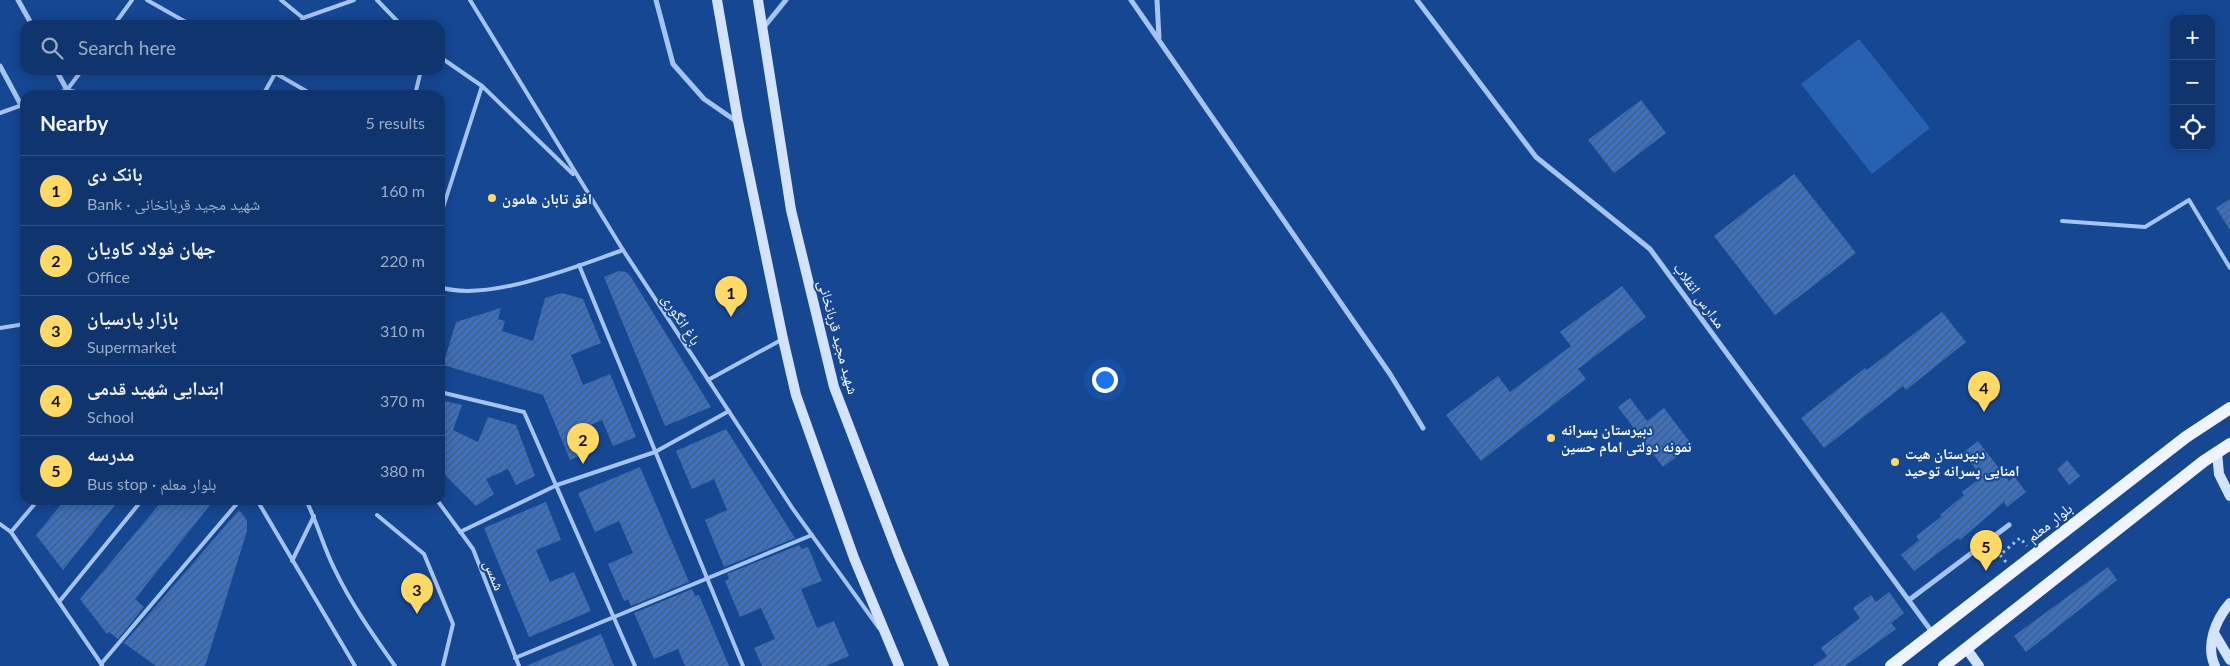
<!DOCTYPE html>
<html lang="en">
<head>
<meta charset="utf-8">
<style>
	body { margin:0; font-family:Lato,"Noto Naskh Arabic",sans-serif; background:#1e4076; color:#f1f3f6 }
	.controls { position:absolute; right:15px; top:15px; display:grid; overflow:hidden; border-radius:10px; box-shadow:0 2px 12px #0003 }
	.controls button { width:45px; height:45px; display:grid; place-items:center; padding:0; border:0; border-bottom:1px solid #305081; background:#10356e; color:#f1f3f6; font:25px sans-serif }
	.you { position:absolute; left:1104px; top:379px; width:18px; height:18px; margin:-12px; border:4px solid #fff; border-radius:50%; background:#1a73e8; box-shadow:0 0 0 8px #1a73e833 }
	.badge { display:grid; place-items:center; width:32px; height:32px; border-radius:50%; background:#ffd965; color:#111; font-size:16px; font-weight:700 }
	.pin { position:absolute; translate:-50% -41px; filter:drop-shadow(0 1px 2px #0008) }
	.pin::after { content:''; position:absolute; top:26px; width:18px; height:15px; background:inherit; clip-path:polygon(0 0,100% 0,50% 100%) }
	.list { margin:0; padding:0; list-style:none }
	h2 { display:flex; justify-content:space-between; align-items:center; height:65px; margin:0; padding:0 20px; font-size:21px }
	h2 small { font-size:16px; font-weight:400; color:#9cabc2 }
	.list li { display:grid; grid-template-columns:32px 1fr auto; gap:15px; align-items:center; box-sizing:border-box; height:70px; padding:0 20px; border-top:1px solid #305081 }
	.list b { display:block; font-size:19px; white-space:nowrap }
	.list p { margin:0; font-size:16px; white-space:nowrap; color:#9cabc2 }
	.list em { font-size:16px; font-style:normal; color:#9cabc2 }
	.icon { flex:none; width:28px; height:28px; fill:none; stroke:currentColor; stroke-width:2; stroke-linecap:round; stroke-linejoin:round }
	.map { position:relative; flex:none; width:2230px; height:666px; overflow:hidden }
	.search { position:absolute; background:#10356e; box-shadow:0 2px 12px #0003; left:20px; top:20px; width:425px; height:55px; display:flex; align-items:center; gap:12px; box-sizing:border-box; padding:0 18px; border-radius:15px; color:#9cabc2; font-size:19px }
	.panel { position:absolute; background:#10356e; box-shadow:0 2px 12px #0003; left:20px; top:90px; width:425px; height:415px; border-radius:15px }
	.map>svg:first-child { display:block }
</style>
</head>
<body>
<div class="map">
<svg width="2230" height="666" viewBox="0 0 2230 666">
	<defs>
		<pattern id="building-hatch" width="6" height="6" patternUnits="userSpaceOnUse" patternTransform="scale(1.25)"><rect width="6" height="6" fill="#3e70bb"/><path d="M-1 1l2-2M0 6l6-6M5 7l2-2" fill="none" stroke="#465c7e"/></pattern>
	</defs>
	<rect width="100%" height="100%" fill="#164793"/>
	<polygon fill="#2860b2" points="1859,39 1930,128 1872,174 1801,84"/>
	<g fill="url(#building-hatch)">
		<polygon points="1641,100 1666,133 1614,173 1588,140"/>
		<polygon points="1794,174 1856,253 1775,315 1714,236"/>
		<polygon points="2230,199 2230,230 2216,208"/>
		<polygon points="619,271 626,272 631,277 711,407 665,426 604,277"/>
		<polygon points="1622,286 1646,317 1578,369 1586,379 1481,461 1446,415 1498,376 1510,392 1571,346 1560,332"/>
		<polygon points="562,293 583,299 601,343 571,355 583,385 610,374 636,437 613,446 602,420 579,430 588,452 570,460 543,395 443,365 456,322 501,308 498,319 505,321 502,331 533,341 545,298"/>
		<polygon points="1942,312 1966,342 1906,390 1903,386 1824,448 1801,418 1865,368 1867,370"/>
		<polygon points="1630,398 1647,421 1664,408 1692,445 1663,467 1618,407"/>
		<polygon points="440,400 462,405 453,430 478,442 488,417 516,425 535,476 516,485 508,469 486,479 494,494 476,506 440,470"/>
		<polygon points="726,429 795,538 724,567 705,520 727,510 714,479 692,489 676,451"/>
		<polygon points="1978,441 2009,481 2014,476 2026,492 2007,507 2004,502 1960,540 1958,538 1914,571 1901,555 1919,540 1916,536 1942,516 1940,515 1964,495 1962,492 1982,477 1963,453"/>
		<polygon points="2067,460 2080,476 2069,485 2057,469"/>
		<polygon points="640,467 689,582 631,606 628,599 624,601 608,564 633,553 619,521 595,532 578,493"/>
		<polygon points="65,500 119,500 63,570 36,535"/>
		<polygon points="163,500 214,500 135,599 144,607 118,639 109,632 107,634 80,599"/>
		<polygon points="546,502 561,540 536,550 550,582 574,572 591,611 529,637 484,528"/>
		<polygon points="239,510 247,520 247,531 205,666 156,666 124,643"/>
		<polygon points="799,545 802,549 808,547 822,581 801,589 817,628 834,621 849,656 826,666 762,666 754,648 775,639 761,608 740,617 725,581 729,579 727,574"/>
		<polygon points="2108,567 2117,580 2026,652 2014,636"/>
		<polygon points="692,589 695,596 699,595 729,666 685,666 678,649 654,659 634,613"/>
		<polygon points="1889,592 1904,613 1891,623 1896,629 1845,666 1813,666 1827,656 1821,648 1860,618 1853,608 1871,595 1876,602"/>
		<polygon points="601,634 614,666 526,666"/>
	</g>
	<g fill="none" stroke-linecap="round" stroke-linejoin="round">
		<polyline stroke="#a5c4f1" stroke-width="3" stroke-dasharray="2.5 4" stroke-linecap="butt" points="2006,562 2000,555 2020,538 2027,546"/>
		<g stroke="#a5c4f1" stroke-width="4">
			<polyline points="147,0 191,25"/>
			<polyline points="281,0 303,18"/>
			<polyline points="377,0 401,25"/>
			<polyline points="470,0 623,250 793,509 879,628"/>
			<polyline points="114,25 132,0"/>
			<polyline points="300,25 303,18 354,0"/>
			<polyline points="440,57 482,86 573,174"/>
			<polyline points="270,70 313,95"/>
			<polyline points="67,90 82,70"/>
			<polyline points="53,95 67,90 88,95"/>
			<polyline points="263,95 277,70"/>
			<polyline points="415,95 421,70"/>
			<polyline points="21,105 25,112"/>
			<polyline points="0,113 25,104"/>
			<polyline points="440,217 482,86"/>
			<polyline points="2062,221 2145,227 2189,200 2230,268"/>
			<polyline points="579,265 743,666"/>
			<path d="M440,287C486,303 578,266 623,250"/>
			<polyline points="0,328 25,324"/>
			<polyline points="708,380 781,340"/>
			<polyline points="440,392 524,412 635,666"/>
			<polyline points="38,500 11,532 102,665"/>
			<polyline points="257,500 355,666"/>
			<path d="M306,500C317,522 323,546 334,568C350,602 373,635 395,666"/>
			<polyline points="437,500 473,549 519,666"/>
			<polyline points="377,515 424,554 453,624 443,666"/>
			<polyline points="0,524 11,532"/>
			<polyline points="460,532 557,485 655,452 729,411"/>
			<polyline points="292,561 314,516"/>
			<polyline points="59,602 142,500"/>
			<polyline points="515,658 812,535"/>
			<polyline points="101,664 240,500"/>
		</g>
		<g stroke="#a5c4f1" stroke-width="5">
			<polyline points="18,0 32,25"/>
			<polyline points="656,0 673,64 704,99 736,121"/>
			<polyline points="1131,0 1390,374 1423,428"/>
			<polyline points="1157,0 1159,38"/>
			<polyline points="1417,0 1536,157 1650,249 1932,632"/>
			<polyline points="764,27 786,0"/>
			<polyline points="0,66 21,105"/>
			<polyline points="56,70 67,90"/>
			<polyline points="1909,600 2009,525"/>
		</g>
		<g stroke="#d4e3fc" stroke-width="10">
			<polyline points="717,0 738,121 783,339 796,395 854,558 899,666"/>
			<polyline points="758,0 791,210 834,387 898,554 944,666"/>
			<polyline points="2217,452 2219,474 2230,496"/>
			<polyline points="2214,633 2230,660"/>
			<polyline points="1966,648 1979,666"/>
			<path d="M2215,666C2205,645 2216,619 2230,603"/>
		</g>
		<g stroke="#eff5ff" stroke-width="12">
			<polyline points="1891,666 2186,437 2230,408"/>
			<polyline points="1944,666 2204,461 2230,444"/>
		</g>
	</g>
	<g fill="#ffd965" stroke="#164793" stroke-width="2">
		<circle cx="492" cy="198" r="5"/>
		<circle cx="1551" cy="438" r="5"/>
		<circle cx="1895" cy="462" r="5"/>
	</g>
	<g text-anchor="middle" dominant-baseline="central" stroke-width="4" stroke-linejoin="round" paint-order="stroke">
		<g font-size="15" font-weight="bold" fill="#fff" stroke="#164793" text-anchor="start">
			<text x="502" y="198">افق تابان هامون</text>
			<text x="1561" y="429">دبیرستان پسرانه<tspan x="1561" dy="17">نمونه دولتی امام حسین</tspan></text>
			<text x="1905" y="453">دبیرستان هیت<tspan x="1905" dy="17">امنایی پسرانه توحید</tspan></text>
		</g>
		<g font-size="15" fill="#fff" stroke="#164793">
			<text transform="translate(1700 295) rotate(54)">مدارس انقلاب</text>
			<text transform="translate(682 319) rotate(57)">باغ انگوری</text>
			<text transform="translate(839 337) rotate(75)">شهید مجید قربانخانی</text>
			<text transform="translate(2049 522) rotate(-38)">بلوار معلم</text>
			<text transform="translate(495 575) rotate(68)">شمس</text>
		</g>
	</g>
</svg>
<div class="controls">
<button>+</button>
<button>−</button>
<button><svg class="icon" aria-label="locate" viewBox="0 0 24 24"><circle cx="12" cy="12" r="6"/><path d="M12 2v4M12 18v4M2 12h4M18 12h4"/></svg></button>
</div>
<div class="you"></div>
<div class="pin badge" style="left:731px;top:317px">1</div>
<div class="pin badge" style="left:583px;top:464px">2</div>
<div class="pin badge" style="left:417px;top:614px">3</div>
<div class="pin badge" style="left:1984px;top:412px">4</div>
<div class="pin badge" style="left:1986px;top:571px">5</div>
<div class="search"><svg class="icon" aria-label="search" viewBox="0 0 24 24"><circle cx="10" cy="10" r="6"/><path d="M15 15l6 6"/></svg>Search here</div>
<section class="panel">
<h2>Nearby<small>5 results</small></h2>
<ul class="list">
<li><span class="badge">1</span><div><b>بانک دی</b><p>Bank · شهید مجید قربانخانی</p></div><em>160 m</em></li>
<li><span class="badge">2</span><div><b>جهان فولاد کاویان</b><p>Office</p></div><em>220 m</em></li>
<li><span class="badge">3</span><div><b>بازار پارسیان</b><p>Supermarket</p></div><em>310 m</em></li>
<li><span class="badge">4</span><div><b>ابتدایی شهید قدمی</b><p>School</p></div><em>370 m</em></li>
<li><span class="badge">5</span><div><b>مدرسه</b><p>Bus stop · بلوار معلم</p></div><em>380 m</em></li>
</ul>
</section>
</div>
</body>
</html>
